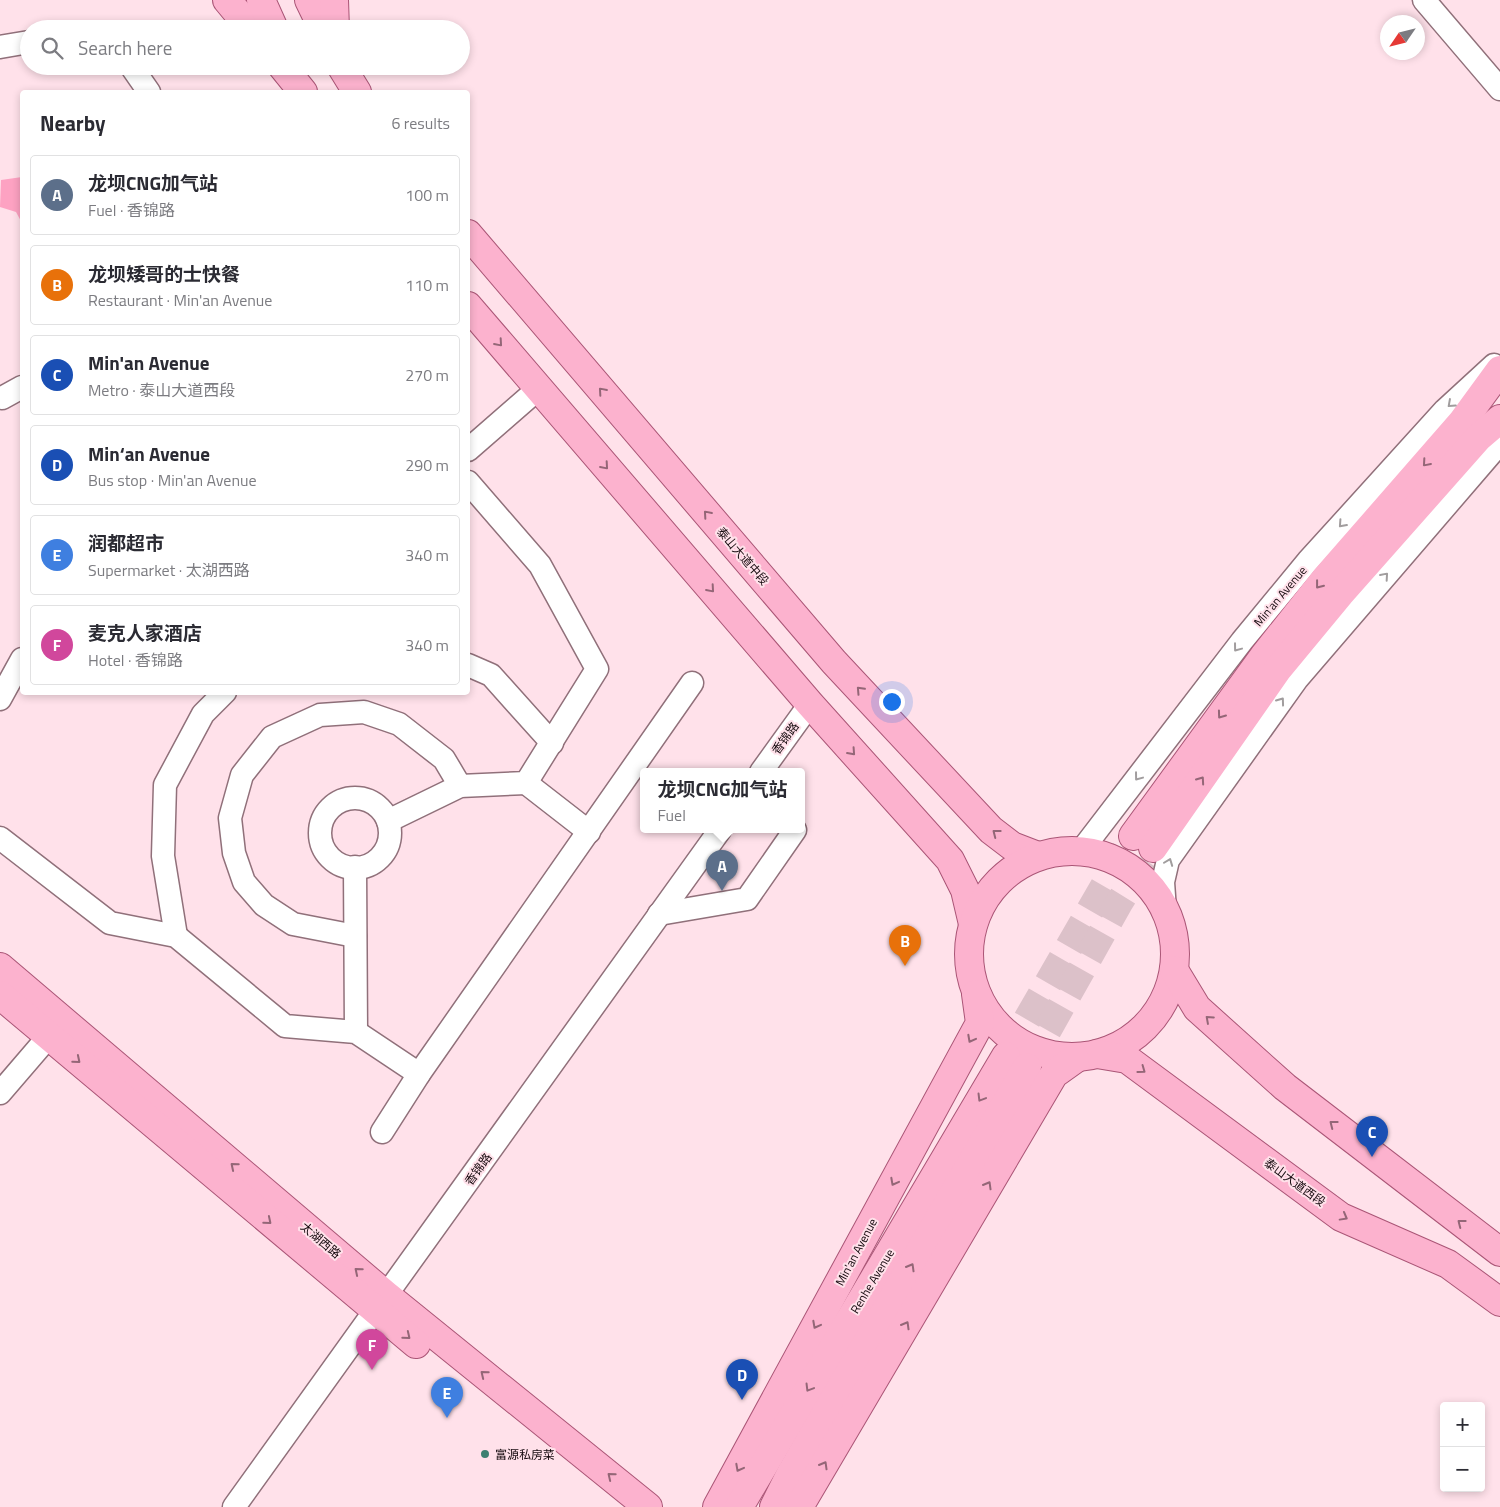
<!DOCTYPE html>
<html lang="en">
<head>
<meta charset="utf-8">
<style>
	body { margin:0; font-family:"Titillium Web","Noto Sans SC",sans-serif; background:#f7f7f7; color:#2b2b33 }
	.controls { position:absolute; right:15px; bottom:15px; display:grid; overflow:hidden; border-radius:5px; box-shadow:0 2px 8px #0003 }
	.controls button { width:45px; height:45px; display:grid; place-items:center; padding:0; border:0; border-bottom:1px solid #e1e1e2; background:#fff; color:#2b2b33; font:25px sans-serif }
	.compass { position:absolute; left:1380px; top:15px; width:45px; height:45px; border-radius:50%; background:#fff; box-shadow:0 2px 8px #0003; rotate:235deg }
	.you { position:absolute; left:891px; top:701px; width:18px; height:18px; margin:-12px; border:4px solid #fff; border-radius:50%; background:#1a73e8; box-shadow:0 0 0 8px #1a73e833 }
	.badge { display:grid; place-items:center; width:32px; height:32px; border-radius:50%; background:#0f766e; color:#fff; font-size:16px; font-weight:700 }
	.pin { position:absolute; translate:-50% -41px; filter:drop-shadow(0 1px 2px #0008) }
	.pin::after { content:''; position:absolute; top:26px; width:18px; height:15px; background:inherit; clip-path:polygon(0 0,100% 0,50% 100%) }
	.popup { position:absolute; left:640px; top:768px; width:165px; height:65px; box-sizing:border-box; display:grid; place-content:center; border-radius:5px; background:#fff; filter:drop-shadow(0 1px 4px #0005); font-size:16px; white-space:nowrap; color:#7c7c81 }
	.popup b { font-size:19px; color:#2b2b33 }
	.popup::after { content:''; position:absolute; left:50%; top:100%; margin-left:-10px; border:10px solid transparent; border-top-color:#fff }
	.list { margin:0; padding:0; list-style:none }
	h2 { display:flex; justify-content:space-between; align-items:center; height:65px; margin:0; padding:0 20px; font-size:21px }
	h2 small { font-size:16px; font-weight:400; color:#7c7c81 }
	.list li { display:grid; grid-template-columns:32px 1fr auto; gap:15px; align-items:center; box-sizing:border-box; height:80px; margin:0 10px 10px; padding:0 10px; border:1px solid #e1e1e2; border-radius:5px }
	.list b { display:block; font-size:19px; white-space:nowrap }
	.list p { margin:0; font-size:16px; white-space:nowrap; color:#7c7c81 }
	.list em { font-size:16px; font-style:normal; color:#7c7c81 }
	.icon { flex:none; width:28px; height:28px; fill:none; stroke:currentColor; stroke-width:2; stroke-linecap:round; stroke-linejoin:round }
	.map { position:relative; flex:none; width:1500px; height:1507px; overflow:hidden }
	.search { position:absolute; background:#fff; box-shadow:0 2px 8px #0003; left:20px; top:20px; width:450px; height:55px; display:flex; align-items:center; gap:12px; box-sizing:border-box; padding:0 18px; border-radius:28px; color:#7c7c81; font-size:19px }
	.panel { position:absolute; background:#fff; box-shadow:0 2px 8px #0003; left:20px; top:90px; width:450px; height:605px; border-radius:5px }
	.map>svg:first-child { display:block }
</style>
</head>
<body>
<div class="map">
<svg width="1500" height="1507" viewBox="0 0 1500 1507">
	<rect width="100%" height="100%" fill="#ffe1ea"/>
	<polygon fill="#fda2c2" points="22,177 22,223 16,212 0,207 1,180"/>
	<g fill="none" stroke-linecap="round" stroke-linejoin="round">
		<g stroke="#dcc1c9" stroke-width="28" stroke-dasharray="28 14" stroke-linecap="butt">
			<polyline points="1006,1056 1133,836"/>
			<polyline points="1027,1067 1119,903 1153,848"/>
		</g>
		<defs>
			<g id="minor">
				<polyline points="1424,0 1500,89"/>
				<polyline points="0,47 29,42"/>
				<polyline points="131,66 149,92"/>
				<polyline points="2,398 22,387"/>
				<polyline points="468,450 538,389"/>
				<polyline points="468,665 491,675 552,743"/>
				<polyline points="0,699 22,659"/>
				<polyline points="761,772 810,704"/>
				<polyline points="526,783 589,832"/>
				<circle cx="355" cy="833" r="35"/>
				<polyline points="388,821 460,786 526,783 597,669 540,565 468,482"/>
				<polyline points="0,838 110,923 176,936 285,1026 356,1032 419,1074"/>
				<polyline points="1081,851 1242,641 1308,561 1445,410 1494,365"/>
				<polyline points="355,867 356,1032"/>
				<polyline points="1165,910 1163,882 1168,860 1297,679 1500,443"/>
				<polyline points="659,914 747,899 795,830"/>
				<polyline points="176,936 163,856 165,785 203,714 225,692"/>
				<polyline points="355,936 293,924 264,905 244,882 234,853 230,818 242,775 272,737 320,715 364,712 399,724 444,759 460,786"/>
				<polyline points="0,1093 49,1036"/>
				<polyline points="382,1132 419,1074 692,683"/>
				<polyline points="234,1507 720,830"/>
			</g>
			<g id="major">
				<polyline points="227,0 251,29"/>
				<polyline points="261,0 274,29"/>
				<polyline points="309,0 323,29"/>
				<polyline points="334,0 335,29"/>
				<polyline points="282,66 303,92"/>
				<polyline points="341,66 357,92"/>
				<polyline points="468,234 834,662 991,830 1012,846 1038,856"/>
				<polyline points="468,306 810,704 950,860 965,890 973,924"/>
				<polyline points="1133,836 1264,656 1325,579 1462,422 1500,370"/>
				<polyline points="1153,848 1278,669 1340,594 1478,438 1500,419"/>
				<circle cx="1072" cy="954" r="103"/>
				<polyline points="0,967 387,1296 648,1507"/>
				<polyline points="1174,970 1197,1008 1285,1087 1500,1252"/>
				<polyline points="0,995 416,1344"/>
				<polyline points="1097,1054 1127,1059 1341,1217 1448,1264 1500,1302"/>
				<polyline points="717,1507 980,1023 976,994"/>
				<polyline points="739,1507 1006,1056"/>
				<polyline points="774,1507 790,1475 1027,1067"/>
				<polyline points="799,1507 1054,1074 1075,1059"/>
			</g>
		</defs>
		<use href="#minor" stroke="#90707a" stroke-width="25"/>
		<use href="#major" stroke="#aa5576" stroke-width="30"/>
		<use href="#minor" stroke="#fff" stroke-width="22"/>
		<use href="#major" stroke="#fcb2ce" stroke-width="28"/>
	</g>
	<defs><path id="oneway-chevron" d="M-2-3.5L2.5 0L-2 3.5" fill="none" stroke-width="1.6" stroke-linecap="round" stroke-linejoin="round" transform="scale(1.25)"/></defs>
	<g stroke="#946677">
		<use href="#oneway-chevron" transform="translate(499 343) rotate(49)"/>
		<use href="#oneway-chevron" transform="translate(602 391) rotate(-131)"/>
		<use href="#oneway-chevron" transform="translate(1426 463) rotate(131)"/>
		<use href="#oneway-chevron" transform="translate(605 466) rotate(49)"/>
		<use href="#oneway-chevron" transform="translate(707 514) rotate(-131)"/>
		<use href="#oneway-chevron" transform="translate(1319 585) rotate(128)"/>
		<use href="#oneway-chevron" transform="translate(711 589) rotate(49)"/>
		<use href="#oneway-chevron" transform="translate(860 690) rotate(-133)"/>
		<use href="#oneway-chevron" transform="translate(1221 715) rotate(126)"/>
		<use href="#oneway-chevron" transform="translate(852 752) rotate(48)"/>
		<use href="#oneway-chevron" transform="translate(1201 780) rotate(-55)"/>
		<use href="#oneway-chevron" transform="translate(996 833) rotate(-142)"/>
		<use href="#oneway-chevron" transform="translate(1209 1019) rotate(-138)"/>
		<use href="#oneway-chevron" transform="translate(971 1039) rotate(118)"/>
		<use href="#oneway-chevron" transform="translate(77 1060) rotate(40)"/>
		<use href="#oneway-chevron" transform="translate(1142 1070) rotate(36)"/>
		<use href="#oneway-chevron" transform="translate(981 1098) rotate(121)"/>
		<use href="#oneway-chevron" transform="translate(1333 1124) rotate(-142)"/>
		<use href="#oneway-chevron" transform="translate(234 1166) rotate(-140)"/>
		<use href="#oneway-chevron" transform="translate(894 1182) rotate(118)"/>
		<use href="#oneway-chevron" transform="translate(988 1185) rotate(-60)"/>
		<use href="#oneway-chevron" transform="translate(1344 1217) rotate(29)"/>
		<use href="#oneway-chevron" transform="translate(268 1221) rotate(40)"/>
		<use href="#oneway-chevron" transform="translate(1461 1223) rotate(-142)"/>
		<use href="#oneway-chevron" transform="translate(911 1267) rotate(-60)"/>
		<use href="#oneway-chevron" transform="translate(358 1271) rotate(-140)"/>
		<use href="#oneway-chevron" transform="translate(816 1325) rotate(118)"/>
		<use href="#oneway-chevron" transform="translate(906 1325) rotate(-60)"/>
		<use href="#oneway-chevron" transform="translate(407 1336) rotate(39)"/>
		<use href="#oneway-chevron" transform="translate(484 1374) rotate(-141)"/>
		<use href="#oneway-chevron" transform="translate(809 1388) rotate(121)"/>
		<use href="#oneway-chevron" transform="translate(824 1465) rotate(-60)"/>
		<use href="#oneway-chevron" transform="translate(739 1468) rotate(118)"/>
		<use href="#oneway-chevron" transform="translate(611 1476) rotate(-141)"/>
	</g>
	<g stroke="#a19d9e">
		<use href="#oneway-chevron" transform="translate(1451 404) rotate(138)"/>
		<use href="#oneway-chevron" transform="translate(1342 524) rotate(132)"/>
		<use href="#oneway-chevron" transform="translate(1385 576) rotate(-49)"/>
		<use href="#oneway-chevron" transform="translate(1237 648) rotate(127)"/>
		<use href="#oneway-chevron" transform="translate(1281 701) rotate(-54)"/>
		<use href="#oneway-chevron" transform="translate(1138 777) rotate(127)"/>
		<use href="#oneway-chevron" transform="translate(1169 862) rotate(-69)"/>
	</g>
	<circle fill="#3d7f70" stroke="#ffe1ea" stroke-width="2" cx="485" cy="1454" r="5"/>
	<g text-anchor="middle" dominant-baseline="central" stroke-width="4" stroke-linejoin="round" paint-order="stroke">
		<g font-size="12" fill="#14090d" stroke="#ffe1ea">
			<text transform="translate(743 556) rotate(49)">泰山大道中段</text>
			<text transform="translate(1280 596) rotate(-50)">Min'an Avenue</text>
			<text transform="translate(785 738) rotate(-54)">香锦路</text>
			<text transform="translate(478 1169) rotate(-54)">香锦路</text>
			<text transform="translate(1295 1182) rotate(36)">泰山大道西段</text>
			<text transform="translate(321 1240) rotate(40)">太湖西路</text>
			<text transform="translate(856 1252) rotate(-62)">Min'an Avenue</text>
			<text transform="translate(872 1281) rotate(-59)">Renhe Avenue</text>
		</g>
		<g font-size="12" fill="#14090d" stroke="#ffe1ea" text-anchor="start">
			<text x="495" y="1454">富源私房菜</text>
		</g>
	</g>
</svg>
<div class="controls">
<button>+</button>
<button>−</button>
</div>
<svg class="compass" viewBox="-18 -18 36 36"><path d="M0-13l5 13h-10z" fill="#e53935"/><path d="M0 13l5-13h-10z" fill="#7c7c81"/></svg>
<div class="you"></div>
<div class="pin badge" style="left:722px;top:891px;background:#5c6f8a">A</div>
<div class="popup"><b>龙坝CNG加气站</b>Fuel</div>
<div class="pin badge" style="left:905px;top:966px;background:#e8710a">B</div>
<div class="pin badge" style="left:1372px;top:1157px;background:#1a4fb4">C</div>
<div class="pin badge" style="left:742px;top:1400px;background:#1a4fb4">D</div>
<div class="pin badge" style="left:447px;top:1418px;background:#3f7fe0">E</div>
<div class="pin badge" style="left:372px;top:1370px;background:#d1479c">F</div>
<div class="search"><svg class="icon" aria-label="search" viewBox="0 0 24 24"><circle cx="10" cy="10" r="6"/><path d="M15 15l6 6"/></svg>Search here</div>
<section class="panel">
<h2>Nearby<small>6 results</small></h2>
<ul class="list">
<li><span class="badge" style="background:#5c6f8a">A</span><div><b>龙坝CNG加气站</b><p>Fuel · 香锦路</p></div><em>100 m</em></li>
<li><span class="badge" style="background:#e8710a">B</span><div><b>龙坝矮哥的士快餐</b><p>Restaurant · Min'an Avenue</p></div><em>110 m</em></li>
<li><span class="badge" style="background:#1a4fb4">C</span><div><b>Min'an Avenue</b><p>Metro · 泰山大道西段</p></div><em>270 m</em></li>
<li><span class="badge" style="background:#1a4fb4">D</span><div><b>Min‘an Avenue</b><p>Bus stop · Min'an Avenue</p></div><em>290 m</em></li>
<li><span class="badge" style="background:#3f7fe0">E</span><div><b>润都超市</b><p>Supermarket · 太湖西路</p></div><em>340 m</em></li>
<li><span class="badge" style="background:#d1479c">F</span><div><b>麦克人家酒店</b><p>Hotel · 香锦路</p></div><em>340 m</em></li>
</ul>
</section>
</div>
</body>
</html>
